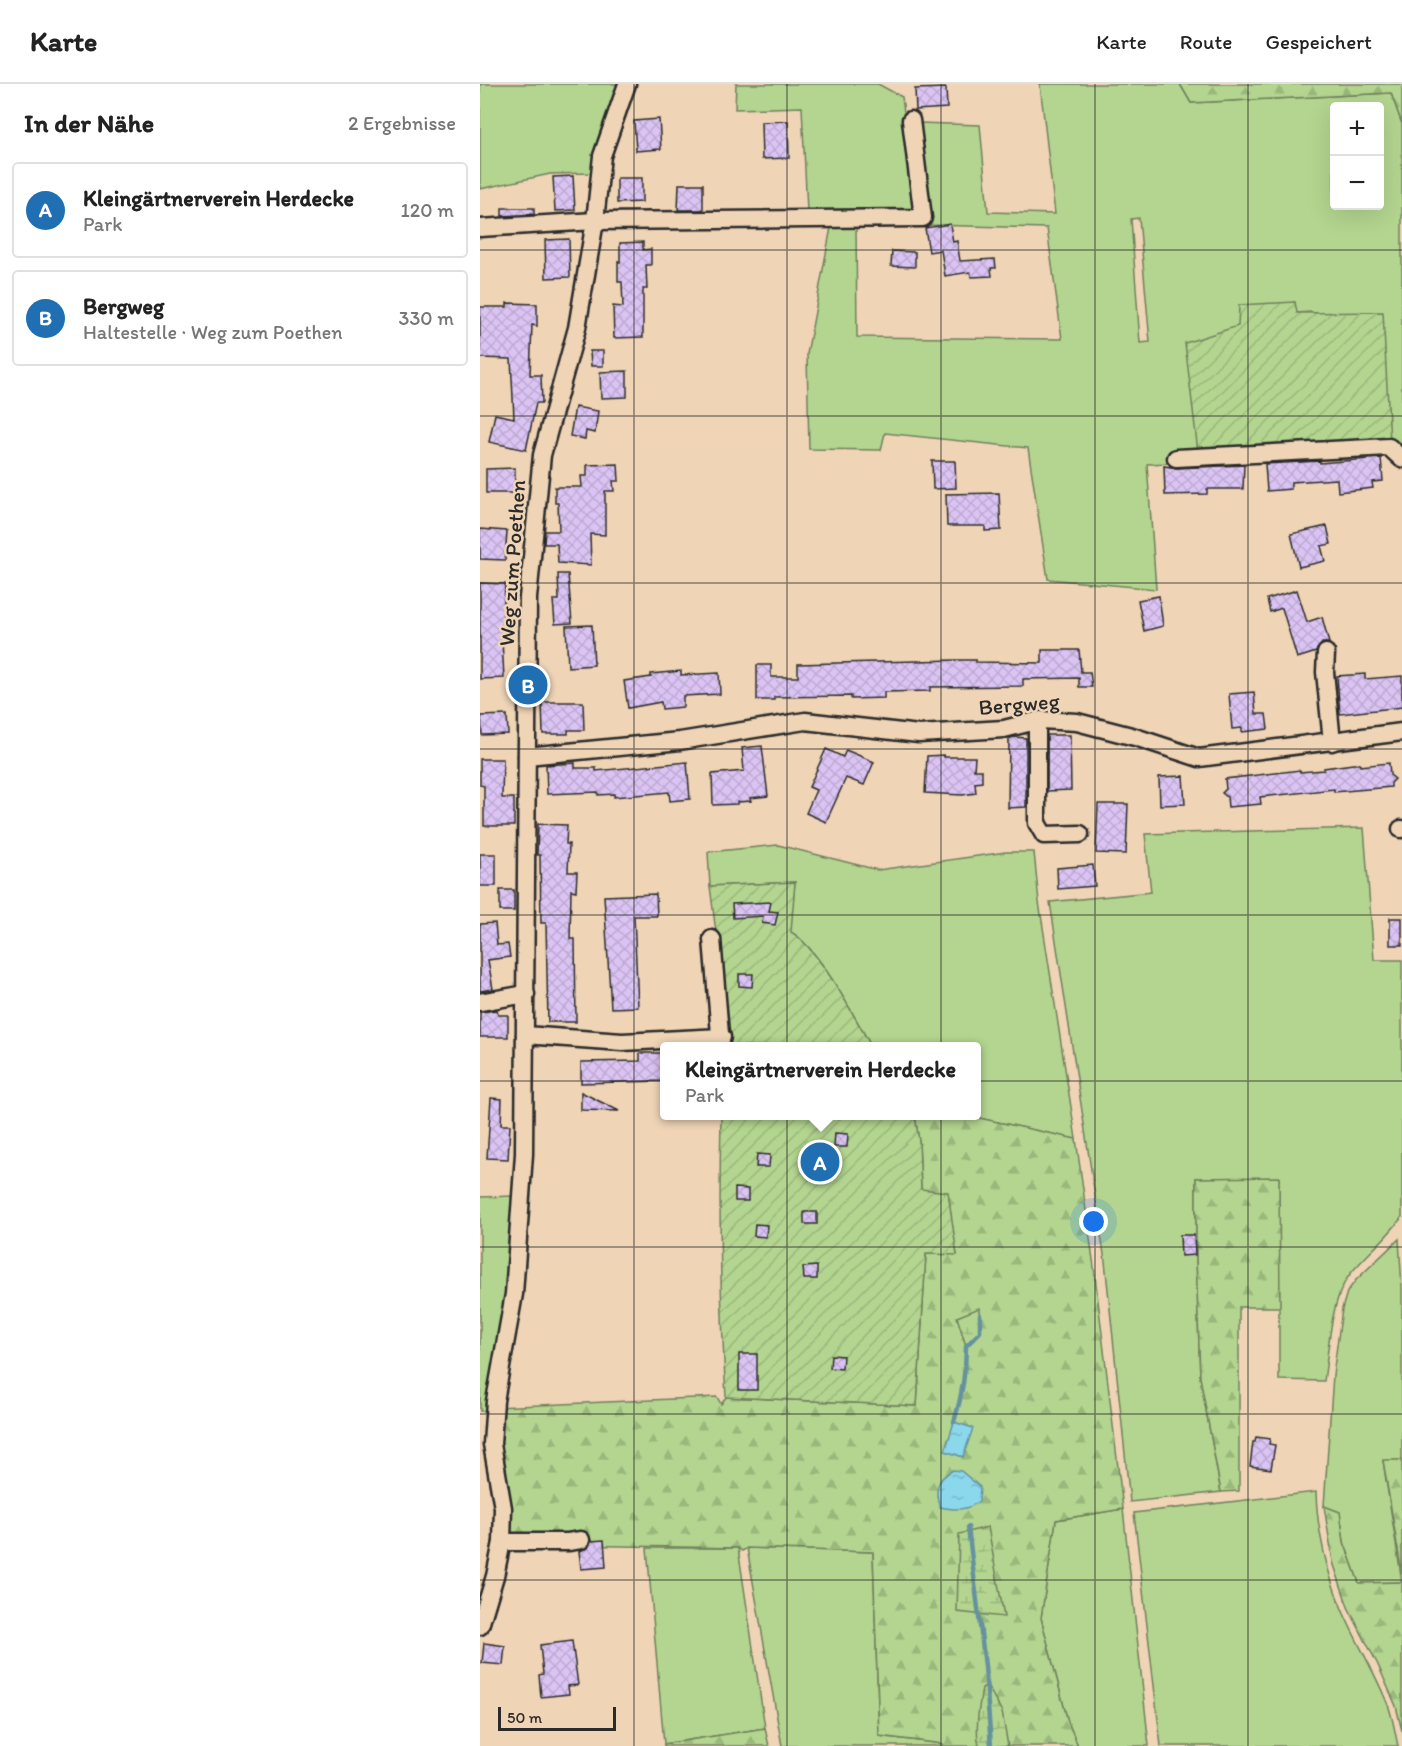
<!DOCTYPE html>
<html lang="de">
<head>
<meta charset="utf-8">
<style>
	body { margin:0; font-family:Itim,sans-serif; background:#f6f6f6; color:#222 }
	.controls { position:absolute; right:18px; top:18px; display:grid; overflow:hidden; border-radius:6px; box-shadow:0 6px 24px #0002 }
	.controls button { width:54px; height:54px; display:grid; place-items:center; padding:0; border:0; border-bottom:2px solid #e0e0e0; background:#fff; color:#222; font:30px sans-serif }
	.scale { position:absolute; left:18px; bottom:15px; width:118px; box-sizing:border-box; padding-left:6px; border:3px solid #2b2b2b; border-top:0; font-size:16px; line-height:21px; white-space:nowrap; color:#2b2b2b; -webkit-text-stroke:4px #efd4b6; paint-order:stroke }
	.you { position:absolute; left:614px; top:1138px; width:21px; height:21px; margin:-15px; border:4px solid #fff; border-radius:50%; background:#1a73e8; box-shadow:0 0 0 9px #1a73e833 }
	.badge { display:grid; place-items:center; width:39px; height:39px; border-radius:50%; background:#1f6fb2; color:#fff; font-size:20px; font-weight:700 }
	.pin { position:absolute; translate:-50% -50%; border:3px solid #fff; box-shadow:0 2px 6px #0006 }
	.popup { position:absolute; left:180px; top:958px; width:321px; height:78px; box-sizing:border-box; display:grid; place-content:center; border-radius:6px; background:#fff; filter:drop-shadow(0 2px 4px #0005); font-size:20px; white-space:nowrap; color:#767676 }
	.popup b { font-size:22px; color:#222 }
	.popup::after { content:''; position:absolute; left:50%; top:100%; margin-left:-12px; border:12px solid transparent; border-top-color:#fff }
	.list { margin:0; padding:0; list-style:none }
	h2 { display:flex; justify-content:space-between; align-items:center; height:78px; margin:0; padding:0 24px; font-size:26px }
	h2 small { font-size:20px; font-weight:400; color:#767676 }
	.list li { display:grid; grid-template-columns:39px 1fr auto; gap:18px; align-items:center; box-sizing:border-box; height:96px; margin:0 12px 12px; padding:0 12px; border:2px solid #e0e0e0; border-radius:6px }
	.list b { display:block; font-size:22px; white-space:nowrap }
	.list p { margin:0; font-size:20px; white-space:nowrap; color:#767676 }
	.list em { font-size:20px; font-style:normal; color:#767676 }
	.map { position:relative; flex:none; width:922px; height:1662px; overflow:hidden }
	header { display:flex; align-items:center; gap:36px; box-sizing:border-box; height:84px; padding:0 30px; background:#fff; border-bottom:2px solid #e0e0e0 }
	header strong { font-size:28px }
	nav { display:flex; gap:33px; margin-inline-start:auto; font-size:21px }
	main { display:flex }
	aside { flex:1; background:#fff }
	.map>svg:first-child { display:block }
</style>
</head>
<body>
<header>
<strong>Karte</strong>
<nav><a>Karte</a><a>Route</a><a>Gespeichert</a></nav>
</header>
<main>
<aside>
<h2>In der Nähe<small>2 Ergebnisse</small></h2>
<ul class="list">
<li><span class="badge">A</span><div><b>Kleingärtnerverein Herdecke</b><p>Park</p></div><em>120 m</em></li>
<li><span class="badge">B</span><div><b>Bergweg</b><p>Haltestelle · Weg zum Poethen</p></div><em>330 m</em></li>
</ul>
</aside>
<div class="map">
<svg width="922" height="1662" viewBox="0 0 922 1662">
	<defs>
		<pattern id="forest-firs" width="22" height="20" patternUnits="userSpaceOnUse" patternTransform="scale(1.5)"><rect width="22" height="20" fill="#b3d58f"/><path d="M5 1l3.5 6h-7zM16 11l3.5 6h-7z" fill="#9ab77c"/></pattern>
		<pattern id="wetland-marsh" width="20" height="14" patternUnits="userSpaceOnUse" patternTransform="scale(1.5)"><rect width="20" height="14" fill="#b3d58f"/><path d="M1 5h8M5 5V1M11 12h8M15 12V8" fill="none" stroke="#9ab77c"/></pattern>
		<pattern id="garden-furrows" width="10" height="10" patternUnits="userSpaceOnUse" patternTransform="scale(1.5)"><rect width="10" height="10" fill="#b3d58f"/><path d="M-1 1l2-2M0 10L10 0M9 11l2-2" fill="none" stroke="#9ab77c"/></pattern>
		<pattern id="water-ripples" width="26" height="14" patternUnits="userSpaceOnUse" patternTransform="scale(1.5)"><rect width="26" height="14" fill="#8bd7eb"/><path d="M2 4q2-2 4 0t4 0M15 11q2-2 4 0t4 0" fill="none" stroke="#78b9ca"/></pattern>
		<pattern id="building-cross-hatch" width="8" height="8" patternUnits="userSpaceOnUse" patternTransform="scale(1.5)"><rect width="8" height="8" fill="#dbc4f4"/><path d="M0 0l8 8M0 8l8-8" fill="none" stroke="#bca9d1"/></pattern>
	</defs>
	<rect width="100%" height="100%" fill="#efd4b6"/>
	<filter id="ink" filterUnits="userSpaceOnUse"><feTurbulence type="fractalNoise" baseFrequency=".0167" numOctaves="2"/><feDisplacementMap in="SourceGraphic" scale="12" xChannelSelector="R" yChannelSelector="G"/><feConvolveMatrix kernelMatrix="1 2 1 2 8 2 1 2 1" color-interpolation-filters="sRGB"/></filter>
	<g filter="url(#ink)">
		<g fill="#b3d58f" stroke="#6f805d" stroke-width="1.5" fill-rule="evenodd">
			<polygon points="0,0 138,0 115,71 112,89 70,90 0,105"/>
			<polygon points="256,0 398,0 422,13 437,130 327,127 322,23 255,25"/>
			<path d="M560,0H700L711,19L911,9L922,40V371L910,358L832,228L816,229L814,218L758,242L718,368H689L691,379L667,380L676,505L568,495L548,364L405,349L401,366L329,365L327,270L352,138L376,140L377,253L582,255L567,144L450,141L439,39L500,41L508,128L575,130ZM854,22H900V122H854ZM659,134L670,258L660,259L651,135Z"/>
			<path d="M884,744L894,876H922V1133C907,1154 888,1169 871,1189C850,1214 849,1265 844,1297L799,1296V1094H716V1172L720,1293L741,1408L650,1418L625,1177L570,818L671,808L665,750Z"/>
			<path d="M298,761L398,786L526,768H554L559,818L596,1055L490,1032H496V962H391C375,934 338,862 310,848L315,798L230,802L228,768Z"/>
			<polygon points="35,1112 27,1211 7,1327 0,1327 0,1113"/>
			<polygon points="919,1155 922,1204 922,1376 903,1377 922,1498 879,1499 864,1458 860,1428 844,1422 853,1291 862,1225 867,1208 876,1196"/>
			<path d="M836,1408C837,1446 847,1490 862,1525C876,1558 895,1588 908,1621C913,1634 915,1649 918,1662H681L654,1429Z"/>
			<polygon points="643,1425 669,1662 598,1662 588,1638 561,1534 576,1436"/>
			<polygon points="167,1464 258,1464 285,1644 184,1660"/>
			<polygon points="267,1464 393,1468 399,1652 464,1660 463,1662 302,1662"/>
		</g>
		<g fill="url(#forest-firs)" stroke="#6f805d" stroke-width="1.5">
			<polygon points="700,0 922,0 922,40 911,9 711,19"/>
			<polygon points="435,1032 490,1032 596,1055 614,1183 643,1425 576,1436 561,1534 588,1638 598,1662 463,1662 463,1660 399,1652 393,1468 267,1464 262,1467 258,1464 28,1460 17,1362 18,1323 237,1313 241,1320 246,1313 437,1322 446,1170 477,1170 441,1105 439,1057"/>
			<polygon points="799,1093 800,1223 759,1223 759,1407 741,1408 720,1293 716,1172 716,1094"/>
			<polygon points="903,1376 922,1376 922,1490"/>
			<polygon points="844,1422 860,1428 864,1458 879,1499 922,1498 922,1647 916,1622 898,1581 868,1523 853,1478"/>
			<polygon points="285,1644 289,1662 184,1662 184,1660"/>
		</g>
		<g fill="url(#wetland-marsh)" stroke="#6f805d" stroke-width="1.5">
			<polygon points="499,1224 500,1248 486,1262 477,1233"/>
			<polygon points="508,1443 524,1533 477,1528 479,1450"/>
			<path d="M507,1601L522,1628L528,1662H499C495,1644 499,1623 502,1604Z"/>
		</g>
		<g fill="url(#garden-furrows)" stroke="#6f805d" stroke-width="1.5">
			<polygon points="815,218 817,229 903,228 910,358 718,368 705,259 758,242 759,221"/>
			<path d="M315,798L311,848C338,863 375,934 391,962H245L237,856L230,802Z"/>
			<path d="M241,1032H435L439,1057L441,1105L468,1108L477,1171L446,1170L437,1322L246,1313C240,1219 239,1125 241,1032Z"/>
		</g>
		<g fill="url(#water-ripples)" stroke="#65929e" stroke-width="1.5">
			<polygon points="474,1338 493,1344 483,1373 465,1367"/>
			<path d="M473,1386L481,1387L500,1403L499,1417C487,1427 475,1426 460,1423C454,1407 456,1395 473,1386Z"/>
		</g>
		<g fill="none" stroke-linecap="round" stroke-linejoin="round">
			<g stroke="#65929e" stroke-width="4.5">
				<path d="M474,1338C482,1312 486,1289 486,1262L500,1248V1231"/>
				<polyline points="488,1443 505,1582 511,1662"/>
			</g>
		</g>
		<g fill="url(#building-cross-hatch)" stroke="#2b2b2b" stroke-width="1.5">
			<polygon points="466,4 467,24 436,26 435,5"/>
			<polygon points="179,35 181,65 156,67 154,37"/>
			<polygon points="308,37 309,74 282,75 281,38"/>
			<polygon points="93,92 95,126 75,127 73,93"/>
			<polygon points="137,94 162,94 162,118 137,119"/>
			<polygon points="199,100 223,100 223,126 198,126"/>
			<polygon points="22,124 54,124 54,130 22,132"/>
			<polygon points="470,140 473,158 477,157 480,177 515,175 516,184 511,184 512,192 491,193 490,188 465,192 461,166 449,168 445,144"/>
			<polygon points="89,155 90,193 66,194 65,156"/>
			<polygon points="163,158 163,166 171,165 171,181 166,181 167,205 163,205 163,253 134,254 133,222 143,223 142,198 138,198 138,177 140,178 140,159"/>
			<polygon points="412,167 435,168 435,183 411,182"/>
			<polygon points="27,219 57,220 57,242 52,241 50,291 61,291 62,319 56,319 46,366 9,358 15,330 34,334 31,275 0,274 0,223 27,223"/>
			<polygon points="110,267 123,267 123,282 111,282"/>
			<polygon points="147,287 147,313 121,314 120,288"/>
			<polygon points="95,323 118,327 115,349 106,347 105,355 90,352"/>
			<polygon points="901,374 903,397 892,398 893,404 858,408 857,395 811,398 811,405 787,407 785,380 840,377 840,379"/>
			<polygon points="452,377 475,377 476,404 453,405"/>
			<polygon points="138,380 139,397 133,397 134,407 125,407 125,451 110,450 111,481 78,479 77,460 64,460 65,447 79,447 78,419 75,419 75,403 102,403 101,392 107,392 107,381"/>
			<polygon points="764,381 763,405 727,405 727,410 685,411 684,382 697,384"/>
			<polygon points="35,384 35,409 6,409 6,385"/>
			<polygon points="519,409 521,446 505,447 505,442 467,442 466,410"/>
			<polygon points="847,442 851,460 841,462 845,477 819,483 811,450"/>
			<polygon points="0,445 27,447 25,476 0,475"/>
			<polygon points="78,490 88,490 92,539 75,540 73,516 79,516"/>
			<polygon points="0,499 25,500 22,555 24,594 0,595"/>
			<polygon points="817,506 827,538 842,533 849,559 842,559 836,568 817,574 802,524 790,528 787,515"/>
			<polygon points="679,512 683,542 664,547 658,516"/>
			<polygon points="112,541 114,581 88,583 86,542"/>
			<polygon points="562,566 599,566 601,588 610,588 612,603 599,603 599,594 543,595 543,602 450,603 450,607 404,608 404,614 371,615 371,612 294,613 294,616 277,616 277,581 291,581 291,593 318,593 318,580 476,576 496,576 496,578 562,579"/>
			<polygon points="201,587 201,591 239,589 240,610 203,612 203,623 182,625 181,618 148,624 144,597 171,593 171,590"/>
			<polygon points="885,590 885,595 922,592 922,623 860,630 857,592"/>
			<polygon points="774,608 776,630 786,630 788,645 762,648 762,644 752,645 749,610"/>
			<polygon points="62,618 103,618 104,646 88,646 88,650 63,650"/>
			<polygon points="27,631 28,650 2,651 1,632"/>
			<polygon points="567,651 590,651 591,706 567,707"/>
			<polygon points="533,653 546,654 546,723 528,724 529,655"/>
			<polygon points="282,662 288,712 270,714 271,717 257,718 257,720 233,721 232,690 264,687 262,664"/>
			<polygon points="346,665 363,673 366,666 394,678 384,701 366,694 346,738 326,729 336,706 329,703"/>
			<polygon points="464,671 464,673 495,673 494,686 502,686 502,698 495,699 496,709 482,711 445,709 447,672"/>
			<polygon points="0,675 23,675 22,714 34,714 34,742 4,742 4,702 0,701"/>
			<polygon points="207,678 210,715 190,717 189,708 134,713 134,710 118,711 118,708 67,710 66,681 95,679 95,684 116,684 116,687"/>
			<polygon points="909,679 910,691 915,695 911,699 911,703 854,708 854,705 780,713 781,720 748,723 747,713 742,709 746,705 745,695 820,686 820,688 844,686 844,684 873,680 880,680 880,682"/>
			<polygon points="703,692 705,720 680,721 679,693"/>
			<polygon points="618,720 648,720 646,770 616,769"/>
			<polygon points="58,740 87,741 86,760 89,760 88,788 97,788 96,807 91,806 90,855 95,855 96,938 68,938 66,839 61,839 60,771 57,771"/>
			<rect x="0" y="770" width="16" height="32"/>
			<polygon points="613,781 615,802 578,805 577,784"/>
			<rect x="20" y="806" width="14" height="21"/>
			<polygon points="176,810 177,832 154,832 158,923 131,924 124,812"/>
			<polygon points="291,818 289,827 298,828 295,841 282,839 283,832 253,834 252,820"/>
			<rect x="910" y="834" width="12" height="27"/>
			<polygon points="15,839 17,861 28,860 30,873 8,876 13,905 0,907 0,840"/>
			<polygon points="259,890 273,890 272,903 259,902"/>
			<polygon points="17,926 18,931 28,931 28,953 0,953 0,928"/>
			<polygon points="160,969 184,969 184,997 101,999 101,978 160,977"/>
			<polygon points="101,1008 139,1027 101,1026"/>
			<polygon points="11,1014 22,1015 21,1041 30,1041 28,1075 7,1074"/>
			<polygon points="355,1049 368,1050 367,1063 354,1063"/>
			<polygon points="277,1070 290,1071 289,1083 276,1083"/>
			<polygon points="255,1104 268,1105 268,1117 255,1117"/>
			<rect x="324" y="1128" width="13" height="12"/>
			<polygon points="275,1140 287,1141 286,1153 274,1152"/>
			<polygon points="700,1151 714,1151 715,1171 701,1172"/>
			<polygon points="337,1182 337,1195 324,1195 323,1183"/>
			<rect x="259" y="1270" width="18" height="36"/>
			<polygon points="351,1271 363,1272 362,1285 350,1284"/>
			<polygon points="776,1353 790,1355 789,1360 795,1361 791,1385 770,1382 773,1358 775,1358"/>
			<polygon points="124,1456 126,1483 101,1485 99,1467 108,1464 111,1457"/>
			<polygon points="92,1557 98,1601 88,1602 89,1610 61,1613 59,1591 63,1590 60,1561"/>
			<polygon points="4,1559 25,1562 23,1581 2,1579"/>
		</g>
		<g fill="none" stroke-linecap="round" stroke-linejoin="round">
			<defs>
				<g id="minor">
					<polyline points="0,144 115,137 443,134 431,36"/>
					<polyline points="696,374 909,363 922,375"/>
					<polyline points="846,569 845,588 852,658"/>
					<polyline points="557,637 557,739 564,751 600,750"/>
					<polyline points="47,672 200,657 325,637 439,650 524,645 560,636 597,638 655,653 719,674 922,648"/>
					<polyline points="921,745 922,745"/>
					<polyline points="232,855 241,962"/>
					<polyline points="0,918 46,910"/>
					<polyline points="45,951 142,958 242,953"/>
					<polyline points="22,1458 88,1458 101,1456"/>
					<polyline points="0,1542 15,1492 22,1458 23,1424 12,1360 15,1317 34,1210 44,1070 48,514 62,371 97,244 115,137 122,72 147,0"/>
				</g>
			</defs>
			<use href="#minor" stroke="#2b2b2b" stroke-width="21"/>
			<use href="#minor" stroke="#efd4b6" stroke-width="16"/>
		</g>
	</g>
	<path fill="none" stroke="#2b2b2b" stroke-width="1.5" stroke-opacity="0.55" d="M154,0V1662M307,0V1662M461,0V1662M615,0V1662M768,0V1662M0,166H922M0,332H922M0,499H922M0,665H922M0,831H922M0,997H922M0,1163H922M0,1330H922M0,1496H922"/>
	<g text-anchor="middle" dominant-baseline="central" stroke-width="5" stroke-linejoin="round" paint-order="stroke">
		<g font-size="22" fill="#2b2b2b" stroke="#efd4b6">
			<text transform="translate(32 479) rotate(-86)">Weg zum Poethen</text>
			<text transform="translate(539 620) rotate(-5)">Bergweg</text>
		</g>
	</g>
</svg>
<div class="controls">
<button>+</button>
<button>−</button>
</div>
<div class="scale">50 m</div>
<div class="you"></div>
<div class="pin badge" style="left:340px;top:1078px">A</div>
<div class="popup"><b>Kleingärtnerverein Herdecke</b>Park</div>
<div class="pin badge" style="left:48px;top:601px">B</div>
</div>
</main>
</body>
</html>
